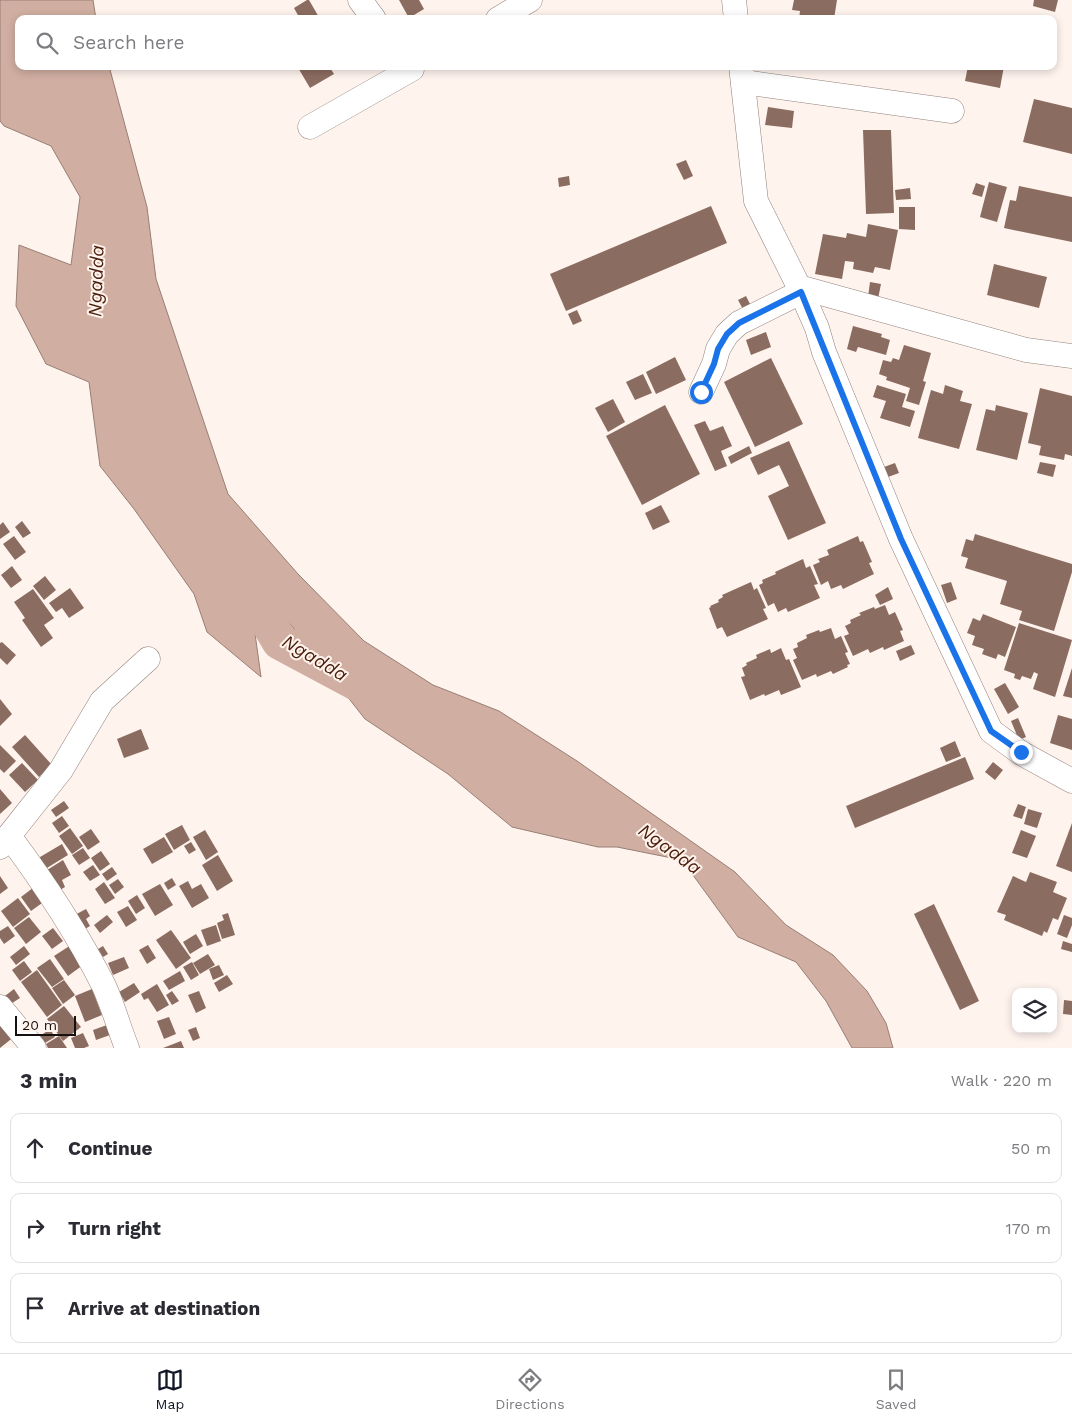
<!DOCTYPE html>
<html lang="en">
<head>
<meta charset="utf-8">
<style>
	body { margin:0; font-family:"Work Sans",sans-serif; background:#f7f7f7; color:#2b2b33 }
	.controls { position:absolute; right:15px; bottom:15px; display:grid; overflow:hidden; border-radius:10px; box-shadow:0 2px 8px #0003 }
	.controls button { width:45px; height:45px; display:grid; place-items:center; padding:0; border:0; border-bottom:1px solid #e1e1e2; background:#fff; color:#2b2b33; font:25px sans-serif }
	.scale { position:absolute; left:15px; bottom:12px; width:61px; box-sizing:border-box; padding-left:5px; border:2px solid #16110f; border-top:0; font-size:14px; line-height:18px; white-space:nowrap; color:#16110f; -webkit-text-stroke:4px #fff3ee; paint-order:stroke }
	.stop { position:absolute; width:15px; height:15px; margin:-11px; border:4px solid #1a73e8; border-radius:50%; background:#fff }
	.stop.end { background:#1a73e8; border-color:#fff; box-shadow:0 1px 5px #0008 }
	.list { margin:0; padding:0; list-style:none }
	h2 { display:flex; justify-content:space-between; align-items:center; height:65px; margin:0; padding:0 20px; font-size:21px }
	h2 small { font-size:16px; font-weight:400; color:#7c7c81 }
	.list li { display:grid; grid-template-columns:32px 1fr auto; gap:15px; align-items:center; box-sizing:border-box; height:70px; margin:0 10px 10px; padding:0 10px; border:1px solid #e1e1e2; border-radius:10px }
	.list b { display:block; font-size:19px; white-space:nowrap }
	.list em { font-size:16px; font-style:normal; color:#7c7c81 }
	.icon { flex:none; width:28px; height:28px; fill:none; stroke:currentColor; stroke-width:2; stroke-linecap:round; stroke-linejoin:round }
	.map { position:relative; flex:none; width:1072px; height:1048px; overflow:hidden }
	.search { position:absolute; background:#fff; box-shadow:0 2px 8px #0003; left:15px; right:15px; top:15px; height:55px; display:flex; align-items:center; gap:12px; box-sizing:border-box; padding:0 18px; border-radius:10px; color:#7c7c81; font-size:19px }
	.sheet { height:305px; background:#fff }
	nav { display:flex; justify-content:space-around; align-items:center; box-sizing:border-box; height:70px; border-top:1px solid #e1e1e2; background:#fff; font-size:14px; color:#7c7c81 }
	nav a { display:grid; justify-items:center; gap:2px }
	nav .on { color:#111827 }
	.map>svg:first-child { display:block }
</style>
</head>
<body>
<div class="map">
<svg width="1072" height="1048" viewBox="0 0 1072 1048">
	<rect width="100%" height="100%" fill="#fff3ee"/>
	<polygon fill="#d0aea1" stroke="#987f75" points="0,0 93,0 96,19 19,19 19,66 109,66 147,207 156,279 228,494 298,574 364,641 433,685 499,711 577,761 735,872 786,925 833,955 867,991 886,1023 893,1048 852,1048 826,1001 796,962 738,937 682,860 617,847 598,847 512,827 448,774 365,719 246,568 261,677 207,632 194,594 134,509 100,466 89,382 46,364 16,306 19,245 71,265 80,197 51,146 4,126 0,121"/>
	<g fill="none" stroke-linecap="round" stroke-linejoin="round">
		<polyline stroke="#d0aea1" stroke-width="36" points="223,546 280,642 366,688"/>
	</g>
	<g fill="#8b6c60">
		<polygon points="307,0 309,0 320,19 300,19 294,8"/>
		<polygon points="399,0 419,0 424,9 409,18"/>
		<polygon points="794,0 837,0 834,19 799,19 800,11 792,10"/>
		<polygon points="1034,0 1058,0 1055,12 1033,6"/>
		<polygon points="297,66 329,66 334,74 310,88"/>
		<polygon points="968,66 1004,66 1000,88 965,81"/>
		<polygon points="1034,99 1072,108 1072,154 1023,142"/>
		<polygon points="768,107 794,111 792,128 765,125"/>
		<polygon points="863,130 891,130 894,213 866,214"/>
		<polygon points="686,160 693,176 684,180 676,164"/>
		<polygon points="569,176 570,185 559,187 558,178"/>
		<polygon points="989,182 1007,187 997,222 980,217"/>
		<polygon points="976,183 985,186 982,197 972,194"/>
		<polygon points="1019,186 1072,197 1072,242 1004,228 1010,200 1016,201"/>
		<polygon points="910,188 911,199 896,200 895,190"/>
		<polygon points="711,206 727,243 566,311 550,274"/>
		<polygon points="899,207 915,207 915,230 899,229"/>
		<polygon points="868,224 898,230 890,270 875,267 873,273 853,269 854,262 845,261 842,279 815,274 823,234 846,238 847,233 866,237"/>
		<polygon points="994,264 1047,277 1039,308 987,295"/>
		<polygon points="870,282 881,284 878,299 868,297"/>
		<polygon points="746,296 753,310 745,313 738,300"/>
		<polygon points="577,310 582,321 573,325 568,314"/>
		<polygon points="853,326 882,334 881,337 890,340 886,355 858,347 856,352 847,349"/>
		<polygon points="766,332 771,347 751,355 746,340"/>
		<polygon points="904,345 931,353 923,381 926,382 919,405 906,401 910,388 886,380 887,377 879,374 883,360 891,362 893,358 899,360"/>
		<polygon points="675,357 686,380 656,394 646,372"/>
		<polygon points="771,358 803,424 755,447 724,382"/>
		<polygon points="643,374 652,393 635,400 626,382"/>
		<polygon points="877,385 906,394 902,407 915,411 910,427 880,418 886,401 873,397"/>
		<polygon points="945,385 963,391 960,401 972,404 959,449 918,438 931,390 943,394"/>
		<polygon points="1040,388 1072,396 1072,456 1065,454 1064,460 1039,455 1041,446 1028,443"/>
		<polygon points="613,399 625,422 608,432 595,408"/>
		<polygon points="665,405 700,474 642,505 606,436"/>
		<polygon points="996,405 1028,413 1017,460 976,450 986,409 995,411"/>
		<polygon points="705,421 710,431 723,426 732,446 721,451 727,466 715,471 694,425"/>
		<polygon points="789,441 826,523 788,540 768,496 789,486 779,465 758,475 750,458"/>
		<polygon points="749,446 752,453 731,464 728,457"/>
		<polygon points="1040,462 1056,465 1053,477 1037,473"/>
		<polygon points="895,463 899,473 888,477 884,467"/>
		<polygon points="661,505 670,522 653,530 645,513"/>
		<polygon points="22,521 31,533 23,538 15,527"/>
		<polygon points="3,522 10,532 0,539 0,525"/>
		<polygon points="975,534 1072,564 1072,572 1054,631 1019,620 1022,611 1000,604 1007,581 965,568 968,558 961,556 966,539 973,541"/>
		<polygon points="14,536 26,552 15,560 3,544"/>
		<polygon points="858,536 860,542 863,541 872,562 869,563 874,574 843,589 841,585 831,589 828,581 821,585 813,565 820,562 818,559 829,555 827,550"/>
		<polygon points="803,559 806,568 810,566 818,584 814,585 820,598 788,612 786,608 778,612 774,603 768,606 759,585 763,583 762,580 776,574 775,572"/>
		<polygon points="12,566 22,580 11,588 1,575"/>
		<polygon points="45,576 56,590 44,600 33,586"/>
		<polygon points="751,582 754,590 757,588 766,608 763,609 768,619 727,637 722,627 717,629 709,608 711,607 710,606 719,602 718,600 723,597 722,595"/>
		<polygon points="951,582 957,599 947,603 941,585"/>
		<polygon points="888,587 893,599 880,605 875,595"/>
		<polygon points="70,588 84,608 69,618 62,608 56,612 49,603"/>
		<polygon points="33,589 54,618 44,625 53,638 41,647 22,620 25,618 14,602"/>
		<polygon points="885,605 889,615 895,612 903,630 900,631 904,641 884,650 883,647 870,653 868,649 853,656 844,636 849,634 845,626 851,623 850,620 861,615 859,613 874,607 875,609"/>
		<polygon points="983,614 1016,627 1005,657 998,654 996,659 982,654 984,649 972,645 975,636 967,633 973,618 980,621"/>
		<polygon points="1019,623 1072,640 1055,697 1033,689 1038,674 1034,672 1031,679 1022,676 1020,680 1014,678 1015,674 1004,670"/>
		<polygon points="831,628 835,639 841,636 848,652 845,653 850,664 847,665 848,667 833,674 831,671 817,677 816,674 802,680 793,660 797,658 793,649 798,647 797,643 807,638 806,635 819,630 820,632"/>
		<polygon points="2,642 16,655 7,665 0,658 0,643"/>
		<polygon points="911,645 915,654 900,661 896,651"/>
		<polygon points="781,648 786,660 789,659 801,687 781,695 779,690 765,696 764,694 750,700 741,677 745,676 742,668 747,665 746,663 757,658 756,655 770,649 771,653"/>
		<polygon points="1072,668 1072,698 1063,696"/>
		<polygon points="1005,683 1019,707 1008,714 994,689"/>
		<polygon points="0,699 12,714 0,726"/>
		<polygon points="1058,715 1072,719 1072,750 1050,743"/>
		<polygon points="1018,718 1026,737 1019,740 1011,721"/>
		<polygon points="141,729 149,749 124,758 117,739"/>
		<polygon points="25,735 52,765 39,777 12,747"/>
		<polygon points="955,741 961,756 946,762 940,748"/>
		<polygon points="0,745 16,761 4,773 0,769"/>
		<polygon points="965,757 974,779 855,828 846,806"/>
		<polygon points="993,762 1003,770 995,780 985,772"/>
		<polygon points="22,763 38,780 25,792 9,775"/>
		<polygon points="0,789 12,803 0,814"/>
		<polygon points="64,801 69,808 56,817 51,810"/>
		<polygon points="1018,804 1026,807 1022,819 1013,816"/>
		<polygon points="1028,809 1042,813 1037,828 1024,824"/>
		<polygon points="62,816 69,826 59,833 52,823"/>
		<polygon points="1072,823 1072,872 1056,866"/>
		<polygon points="182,825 190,840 174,850 165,834"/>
		<polygon points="70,828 83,846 72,854 59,836"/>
		<polygon points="91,829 100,842 88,850 79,837"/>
		<polygon points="205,830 218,852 206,860 193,837"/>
		<polygon points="1021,830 1036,836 1027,858 1012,853"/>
		<polygon points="164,837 173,852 152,864 143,849"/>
		<polygon points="191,842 196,850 189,854 184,846"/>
		<polygon points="62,844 68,855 42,871 35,860"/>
		<polygon points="83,848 90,858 79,865 72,855"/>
		<polygon points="101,851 110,864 100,871 91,858"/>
		<polygon points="218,855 233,881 217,891 202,865"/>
		<polygon points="63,860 71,875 62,880 65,887 55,893 44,872"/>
		<polygon points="93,865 100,875 90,881 83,872"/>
		<polygon points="112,867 117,874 107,881 102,874"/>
		<polygon points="1030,872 1057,882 1053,892 1067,898 1058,920 1053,918 1047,933 1044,931 1042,936 1004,920 1006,915 997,912 1013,876 1026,882"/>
		<polygon points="0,876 8,888 0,894"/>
		<polygon points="172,878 176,885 168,890 164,883"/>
		<polygon points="118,879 124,887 115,894 109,885"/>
		<polygon points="188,881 192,889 201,884 209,898 192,908 179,886"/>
		<polygon points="104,882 115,898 105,904 95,889"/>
		<polygon points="38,884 49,898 31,911 21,897"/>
		<polygon points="160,884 173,905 155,916 142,894"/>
		<polygon points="137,895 145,908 136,914 128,901"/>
		<polygon points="18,898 30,914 13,927 1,911"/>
		<polygon points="934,904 979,1001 960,1010 914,914"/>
		<polygon points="128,906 137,920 126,927 117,912"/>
		<polygon points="86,909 90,916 86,919 90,926 80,932 71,917"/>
		<polygon points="228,913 235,935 222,939 217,923 224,920 222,915"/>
		<polygon points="107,915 113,922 100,933 94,925"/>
		<polygon points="1064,915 1072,918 1072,925 1067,938 1057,934"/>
		<polygon points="29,917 41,932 26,944 14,928"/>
		<polygon points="216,925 221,941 207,946 201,930"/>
		<polygon points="8,926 15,936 4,944 0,938 0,931"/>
		<polygon points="53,928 63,941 52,949 42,936"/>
		<polygon points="171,930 191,958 176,969 156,940"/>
		<polygon points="196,934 203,946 190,954 183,942"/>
		<polygon points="1063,941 1072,944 1072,952 1061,949"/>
		<polygon points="71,945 83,965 68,976 54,956"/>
		<polygon points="148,945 156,958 147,964 139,950"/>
		<polygon points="24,946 30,954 16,965 10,957"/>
		<polygon points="103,946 108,954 103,957 98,949"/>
		<polygon points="208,954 215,965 200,974 193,963"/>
		<polygon points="124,957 129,968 113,975 108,963"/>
		<polygon points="50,959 64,979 52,987 37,968"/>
		<polygon points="24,961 32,972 20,981 12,970"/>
		<polygon points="192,962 199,975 191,980 183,967"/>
		<polygon points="219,965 224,975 213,980 209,969"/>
		<polygon points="37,970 62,1005 47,1017 21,982"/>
		<polygon points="180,971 185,981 169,990 163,981"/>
		<polygon points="227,975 233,984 219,992 214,983"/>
		<polygon points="64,980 75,995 63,1004 52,988"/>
		<polygon points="134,983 140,992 125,1002 119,992"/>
		<polygon points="157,984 169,1005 157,1012 148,998 144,1000 141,994"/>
		<polygon points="14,989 20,998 6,1007 1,999"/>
		<polygon points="92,989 102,1015 85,1022 75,996"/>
		<polygon points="172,991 179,1001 172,1005 166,995"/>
		<polygon points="199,991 206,1008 196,1013 188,995"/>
		<polygon points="1064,1000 1072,1001 1072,1015 1063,1014"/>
		<polygon points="64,1006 81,1027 63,1041 47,1019"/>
		<polygon points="0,1017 15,1036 0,1048"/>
		<polygon points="169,1017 176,1034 164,1039 157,1021"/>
		<polygon points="107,1025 110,1035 96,1040 93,1030"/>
		<polygon points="196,1027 200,1038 193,1041 188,1030"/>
		<polygon points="50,1029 55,1037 45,1043 40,1036"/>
		<polygon points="83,1033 89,1046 84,1048 75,1048 71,1038"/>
		<polygon points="59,1036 67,1048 48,1048 46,1044"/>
		<polygon points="181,1041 184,1048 163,1048"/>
	</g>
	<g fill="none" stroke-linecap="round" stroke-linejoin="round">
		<defs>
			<g id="minor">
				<polyline points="360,0 374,19"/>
				<polyline points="734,0 736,19"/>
				<polyline points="498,19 530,0"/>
				<polyline points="741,66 756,201 799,287 817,328 824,352 901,539 991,731 1021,753 1072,781"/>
				<polyline points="743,82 952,111"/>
				<polyline points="310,127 412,69"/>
				<polyline points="799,287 1026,350 1072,356"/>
				<polyline points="701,392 714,364 718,349 727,334 739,323 801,292"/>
				<path d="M9,836C45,884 77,933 104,986C113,1006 119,1028 127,1048"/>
				<polyline points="0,847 61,770 102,701 148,659"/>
				<polyline points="0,1007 34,1048"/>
			</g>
		</defs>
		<use href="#minor" stroke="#91837e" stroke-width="25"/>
		<use href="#minor" stroke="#fff" stroke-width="24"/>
	</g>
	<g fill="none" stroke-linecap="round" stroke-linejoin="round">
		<polyline stroke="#1a73e8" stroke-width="6" points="701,392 714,364 718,349 727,334 739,323 801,292 901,539 991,731 1021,752"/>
	</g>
	<g text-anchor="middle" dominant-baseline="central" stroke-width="4" stroke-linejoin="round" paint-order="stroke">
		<g font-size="19" font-style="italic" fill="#491d09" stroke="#fff3ee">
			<text transform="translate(96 281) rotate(-88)">Ngadda</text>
			<text transform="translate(315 658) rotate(31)">Ngadda</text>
			<text transform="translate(670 849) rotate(36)">Ngadda</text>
		</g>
	</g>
</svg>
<div class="controls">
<button><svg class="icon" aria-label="layers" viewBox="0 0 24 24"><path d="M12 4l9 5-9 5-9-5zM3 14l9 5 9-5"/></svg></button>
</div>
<div class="scale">20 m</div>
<div class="stop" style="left:701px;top:392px"></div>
<div class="stop end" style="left:1021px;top:752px"></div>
<div class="search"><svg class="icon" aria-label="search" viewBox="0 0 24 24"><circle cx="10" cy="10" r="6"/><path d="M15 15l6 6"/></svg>Search here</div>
</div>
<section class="sheet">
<h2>3 min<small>Walk · 220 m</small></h2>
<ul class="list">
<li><svg class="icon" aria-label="ahead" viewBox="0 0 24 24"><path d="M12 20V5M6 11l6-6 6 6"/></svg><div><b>Continue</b></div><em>50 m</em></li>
<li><svg class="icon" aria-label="right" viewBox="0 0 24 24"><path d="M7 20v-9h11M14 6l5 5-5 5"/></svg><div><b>Turn right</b></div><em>170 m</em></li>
<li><svg class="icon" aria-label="arrive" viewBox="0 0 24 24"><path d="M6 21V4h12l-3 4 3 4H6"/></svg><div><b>Arrive at destination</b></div></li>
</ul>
</section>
<nav>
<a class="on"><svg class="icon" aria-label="map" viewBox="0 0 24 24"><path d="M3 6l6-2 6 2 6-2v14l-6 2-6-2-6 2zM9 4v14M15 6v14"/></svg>Map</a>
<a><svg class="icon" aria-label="directions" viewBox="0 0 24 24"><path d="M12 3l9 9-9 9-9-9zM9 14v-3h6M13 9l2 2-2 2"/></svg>Directions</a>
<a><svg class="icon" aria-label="saved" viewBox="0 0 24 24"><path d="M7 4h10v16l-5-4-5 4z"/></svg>Saved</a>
</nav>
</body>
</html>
